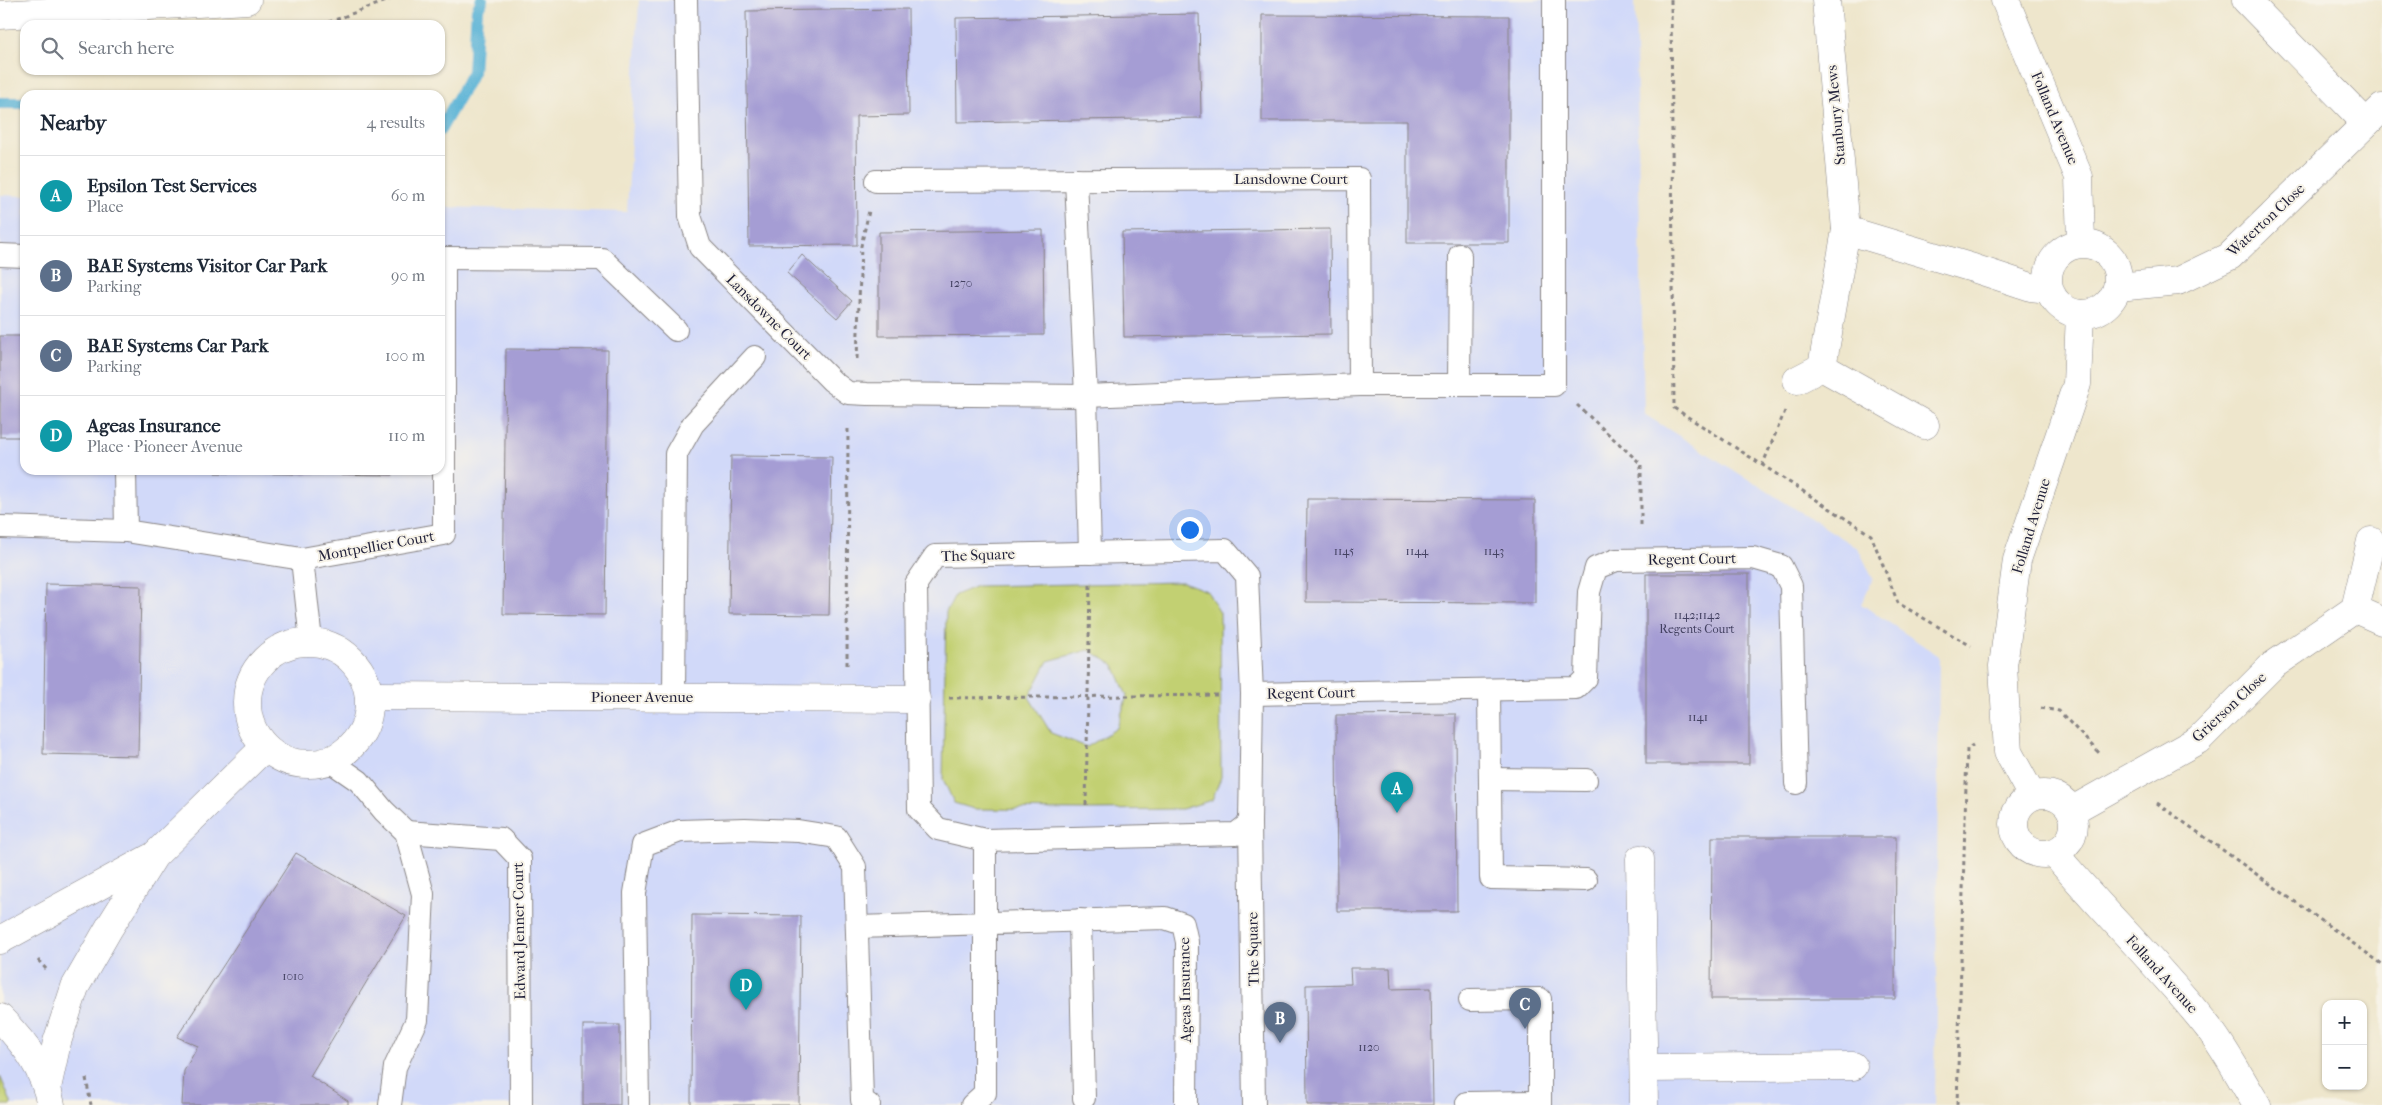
<!DOCTYPE html>
<html lang="en">
<head>
<meta charset="utf-8">
<style>
	body { margin:0; font-family:"IM FELL French Canon",serif; background:#f6f6f7; color:#1f2937 }
	.controls { position:absolute; right:15px; bottom:15px; display:grid; overflow:hidden; border-radius:10px; box-shadow:0 1px 4px #0004 }
	.controls button { width:45px; height:45px; display:grid; place-items:center; padding:0; border:0; border-bottom:1px solid #e0e1e3; background:#fff; color:#1f2937; font:25px sans-serif }
	.you { position:absolute; left:1189px; top:529px; width:18px; height:18px; margin:-12px; border:4px solid #fff; border-radius:50%; background:#1a73e8; box-shadow:0 0 0 8px #1a73e833 }
	.badge { display:grid; place-items:center; width:32px; height:32px; border-radius:50%; background:#1a73e8; color:#fff; font-size:16px; font-weight:700 }
	.pin { position:absolute; translate:-50% -41px; filter:drop-shadow(0 1px 2px #0008) }
	.pin::after { content:''; position:absolute; top:26px; width:18px; height:15px; background:inherit; clip-path:polygon(0 0,100% 0,50% 100%) }
	.list { margin:0; padding:0; list-style:none }
	h2 { display:flex; justify-content:space-between; align-items:center; height:65px; margin:0; padding:0 20px; font-size:21px }
	h2 small { font-size:16px; font-weight:400; color:#747a83 }
	.list li { display:grid; grid-template-columns:32px 1fr auto; gap:15px; align-items:center; box-sizing:border-box; height:80px; padding:0 20px; border-top:1px solid #e0e1e3 }
	.list b { display:block; font-size:19px; white-space:nowrap }
	.list p { margin:0; font-size:16px; white-space:nowrap; color:#747a83 }
	.list em { font-size:16px; font-style:normal; color:#747a83 }
	.icon { flex:none; width:28px; height:28px; fill:none; stroke:currentColor; stroke-width:2; stroke-linecap:round; stroke-linejoin:round }
	.map { position:relative; flex:none; width:2382px; height:1105px; overflow:hidden }
	.search { position:absolute; background:#fff; box-shadow:0 1px 4px #0004; left:20px; top:20px; width:425px; height:55px; display:flex; align-items:center; gap:12px; box-sizing:border-box; padding:0 18px; border-radius:15px; color:#747a83; font-size:19px }
	.panel { position:absolute; background:#fff; box-shadow:0 1px 4px #0004; left:20px; top:90px; width:425px; height:385px; border-radius:15px }
	.map>svg:first-child { display:block }
</style>
</head>
<body>
<div class="map">
<svg width="2382" height="1105" viewBox="0 0 2382 1105">
	<rect width="100%" height="100%" fill="#f7f3e8"/>
	<filter id="ink" filterUnits="userSpaceOnUse"><feTurbulence type="fractalNoise" baseFrequency=".02" numOctaves="2"/><feDisplacementMap in="SourceGraphic" scale="10" xChannelSelector="R" yChannelSelector="G"/><feConvolveMatrix kernelMatrix="1 2 1 2 8 2 1 2 1" color-interpolation-filters="sRGB"/></filter>
	<filter id="wash" filterUnits="userSpaceOnUse"><feTurbulence type="fractalNoise" baseFrequency=".0096" numOctaves="4" result="noise"/><feDisplacementMap in="SourceGraphic" scale="20" xChannelSelector="R" yChannelSelector="G"/><feGaussianBlur stdDeviation="1.12" result="paint"/><feColorMatrix in="noise" values="0 0 0 0 0 0 0 0 0 0 0 0 0 0 0 0 0 1.4 0 .05"/><feComposite in="paint" operator="in"/></filter>
	<g filter="url(#wash)">
		<rect width="100%" height="100%" fill="#eee6cc"/>
		<polygon fill="#d1d9f9" points="639,0 1635,0 1644,414 1858,548 1873,579 1861,604 1939,656 1935,1105 0,1105 0,195 25,196 25,470 440,470 440,207 627,212"/>
		<g fill="#c2d072" stroke="#727956" fill-rule="evenodd">
			<path d="M1183,582L1207,591L1220,613L1221,777L1212,800L1182,809L1086,810L974,809L954,803L943,779L946,612L955,595L977,586ZM1089,650L1114,665L1127,696L1117,728L1087,747L1051,733L1029,697L1048,661Z"/>
			<polygon points="0,1076 11,1102 11,1105 0,1105"/>
		</g>
		<g fill="none" stroke-linecap="round" stroke-linejoin="round">
			<g stroke="#58b2d6" stroke-width="12">
				<polyline points="0,103 25,103"/>
				<polyline points="440,130 473,72 477,10 482,0"/>
			</g>
		</g>
		<g id="blocks">
			<g fill="#a59dd4">
				<polygon points="908,9 909,115 856,116 857,245 749,246 746,11"/>
				<polygon points="1199,14 1201,118 957,122 956,18"/>
				<polygon points="1262,15 1509,16 1509,243 1407,243 1407,121 1262,121"/>
				<polygon points="1330,229 1331,334 1124,337 1122,232"/>
				<polygon points="1043,230 1044,335 879,336 879,232"/>
				<polygon points="802,255 852,301 837,318 787,273"/>
				<rect x="0" y="336" width="25" height="101"/>
				<polygon points="506,349 608,350 605,615 503,614"/>
				<polygon points="731,456 832,457 829,615 729,614"/>
				<polygon points="215,470 393,470 393,475 215,473"/>
				<polygon points="1307,499 1535,500 1535,603 1306,602"/>
				<rect x="1646" y="574" width="103" height="190"/>
				<polygon points="46,584 141,586 138,756 43,754"/>
				<polygon points="1456,714 1457,911 1337,911 1336,715"/>
				<polygon points="1712,837 1896,837 1895,999 1711,999"/>
				<polygon points="296,853 406,916 310,1076 348,1101 348,1105 182,1105 184,1071 198,1046 177,1037"/>
				<polygon points="692,915 801,916 799,1105 691,1105"/>
				<polygon points="1350,968 1390,968 1391,989 1431,988 1433,1105 1307,1105 1306,985 1351,984"/>
				<rect x="583" y="1025" width="37" height="80"/>
			</g>
		</g>
	</g>
	<g filter="url(#ink)">
		<use href="#blocks" fill-opacity="0" stroke="#888484" stroke-width="1"/>
		<g fill="none" stroke-linecap="round" stroke-linejoin="round">
			<defs>
				<g id="service">
					<polyline points="686,0 690,216 700,247 832,381 848,393 867,394 1086,396 1360,385 1554,385 1554,0"/>
					<polyline points="1076,180 1086,396 1090,553"/>
					<polyline points="876,181 1359,179 1360,385"/>
					<polyline points="0,255 25,256"/>
					<polyline points="444,258 602,259 676,330"/>
					<polyline points="1459,385 1460,255"/>
					<polyline points="125,470 126,531 302,559 444,534 444,258 440,258"/>
					<polyline points="0,527 126,531"/>
					<polygon points="1225,550 1247,576 1252,694 1250,823 1236,834 985,840 938,829 919,809 916,584 935,556"/>
					<polyline points="302,559 311,641"/>
					<polyline points="1489,690 1491,878 1586,880"/>
					<polyline points="1252,694 1576,688 1586,678 1589,592 1596,568 1616,560 1753,558 1781,566 1791,586 1796,783"/>
					<polyline points="674,697 676,454 693,424 755,357"/>
					<polyline points="330,761 359,781 384,811 406,832 423,894 417,1020 395,1067 390,1105"/>
					<polyline points="1490,779 1586,780"/>
					<polyline points="1250,823 1254,1105"/>
					<polyline points="406,832 501,839 520,859 521,1105"/>
					<polyline points="1080,920 1084,1098"/>
					<polyline points="857,927 1165,918 1183,924 1187,942 1186,1105"/>
					<polyline points="1470,1000 1540,999 1540,1105"/>
					<polyline points="1467,1103 1540,1102"/>
					<polyline points="638,1105 635,893 643,845 680,831 745,829 798,831 836,837 855,867 862,1100 869,1105"/>
					<polyline points="972,1105 985,1093 985,840"/>
				</g>
				<g id="minor">
					<polyline points="2005,0 2079,177 2081,242"/>
					<polyline points="2246,0 2366,123"/>
					<polyline points="0,15 247,0"/>
					<polyline points="1846,230 1973,268 2031,287 2049,289"/>
					<circle cx="2083" cy="279" r="35"/>
					<polyline points="2118,287 2178,281 2230,256 2382,108"/>
					<polyline points="1822,367 1846,230 1826,0"/>
					<polyline points="1797,380 1822,367 1925,425"/>
					<polyline points="2355,609 2382,621"/>
					<circle cx="308" cy="703" r="61"/>
					<polyline points="369,696 916,699"/>
					<circle cx="2044" cy="824" r="30"/>
					<polyline points="2032,796 2008,752 2003,666 2017,560 2077,384 2080,314"/>
					<polyline points="2071,811 2198,740 2272,666 2355,609 2371,541"/>
					<path d="M2054,853C2105,914 2162,968 2211,1031C2228,1054 2242,1081 2257,1105"/>
					<polyline points="1640,859 1644,1105"/>
					<polyline points="0,940 150,858"/>
					<polyline points="1644,1068 1853,1066"/>
					<polyline points="47,1088 57,1042 75,987 109,928 154,856 265,747"/>
				</g>
				<path id="tertiary" d="M0,1018C26,1045 44,1068 51,1105"/>
			</defs>
			<use href="#service" stroke="#888484" stroke-width="24"/>
			<use href="#minor" stroke="#888484" stroke-width="29"/>
			<use href="#tertiary" stroke="#888484" stroke-width="29"/>
			<g stroke="#888484" stroke-width="3" stroke-dasharray="4 4" stroke-linecap="butt">
				<polyline points="1671,0 1674,408 1871,535 1898,603 1971,646"/>
				<polyline points="321,25 389,0"/>
				<polyline points="857,359 861,246 869,211"/>
				<polyline points="1577,405 1641,464 1641,528"/>
				<polyline points="1762,466 1785,411"/>
				<polyline points="847,665 848,426"/>
				<polyline points="949,698 1220,695"/>
				<polyline points="2041,708 2059,711 2101,755"/>
				<polyline points="2157,803 2382,964"/>
				<polyline points="1086,805 1090,584"/>
				<polyline points="38,960 47,970"/>
				<polyline points="86,1078 91,1105"/>
				<polyline points="1957,1105 1967,749 1973,745"/>
			</g>
			<use href="#service" stroke="#fff" stroke-width="22"/>
			<use href="#minor" stroke="#fff" stroke-width="28"/>
			<use href="#tertiary" stroke="#fff" stroke-width="28"/>
		</g>
	</g>
	<g text-anchor="middle" dominant-baseline="central" stroke-width="4" stroke-linejoin="round" paint-order="stroke">
		<g font-size="12" fill="#434161">
			<text x="961" y="283">1270</text>
			<text x="1344" y="551">1145</text>
			<text x="1417" y="551">1144</text>
			<text x="1494" y="551">1143</text>
			<text x="1697" y="615">1142;1142<tspan x="1697" dy="14">Regents Court</tspan></text>
			<text x="1698" y="717">1141</text>
			<text x="293" y="976">1010</text>
			<text x="1369" y="1047">1120</text>
		</g>
		<g font-size="15" fill="#22223b" stroke="#f7f3e8">
			<text transform="translate(1836 115) rotate(-95)">Stanbury Mews</text>
			<text transform="translate(2055 118) rotate(67)">Folland Avenue</text>
			<text x="1291" y="179">Lansdowne Court</text>
			<text transform="translate(2266 220) rotate(-43)">Waterton Close</text>
			<text transform="translate(769 317) rotate(45)">Lansdowne Court</text>
			<text transform="translate(2031 526) rotate(-73)">Folland Avenue</text>
			<text transform="translate(376 546) rotate(-10)">Montpellier Court</text>
			<text transform="translate(978 555) rotate(-2)">The Square</text>
			<text transform="translate(1692 559) rotate(-1)">Regent Court</text>
			<text transform="translate(1311 693) rotate(-1)">Regent Court</text>
			<text x="642" y="697">Pioneer Avenue</text>
			<text transform="translate(2229 707) rotate(-43)">Grierson Close</text>
			<text transform="translate(519 931) rotate(-91)">Edward Jenner Court</text>
			<text transform="translate(1253 949) rotate(-91)">The Square</text>
			<text transform="translate(2162 974) rotate(48)">Folland Avenue</text>
			<text transform="translate(1185 990) rotate(-91)">Ageas Insurance</text>
		</g>
	</g>
</svg>
<div class="controls">
<button>+</button>
<button>−</button>
</div>
<div class="you"></div>
<div class="pin badge" style="left:1397px;top:813px;background:#0f9aa8">A</div>
<div class="pin badge" style="left:1280px;top:1043px;background:#5c6f8a">B</div>
<div class="pin badge" style="left:1525px;top:1029px;background:#5c6f8a">C</div>
<div class="pin badge" style="left:746px;top:1010px;background:#0f9aa8">D</div>
<div class="search"><svg class="icon" aria-label="search" viewBox="0 0 24 24"><circle cx="10" cy="10" r="6"/><path d="M15 15l6 6"/></svg>Search here</div>
<section class="panel">
<h2>Nearby<small>4 results</small></h2>
<ul class="list">
<li><span class="badge" style="background:#0f9aa8">A</span><div><b>Epsilon Test Services</b><p>Place</p></div><em>60 m</em></li>
<li><span class="badge" style="background:#5c6f8a">B</span><div><b>BAE Systems Visitor Car Park</b><p>Parking</p></div><em>90 m</em></li>
<li><span class="badge" style="background:#5c6f8a">C</span><div><b>BAE Systems Car Park</b><p>Parking</p></div><em>100 m</em></li>
<li><span class="badge" style="background:#0f9aa8">D</span><div><b>Ageas Insurance</b><p>Place · Pioneer Avenue</p></div><em>110 m</em></li>
</ul>
</section>
</div>
</body>
</html>
